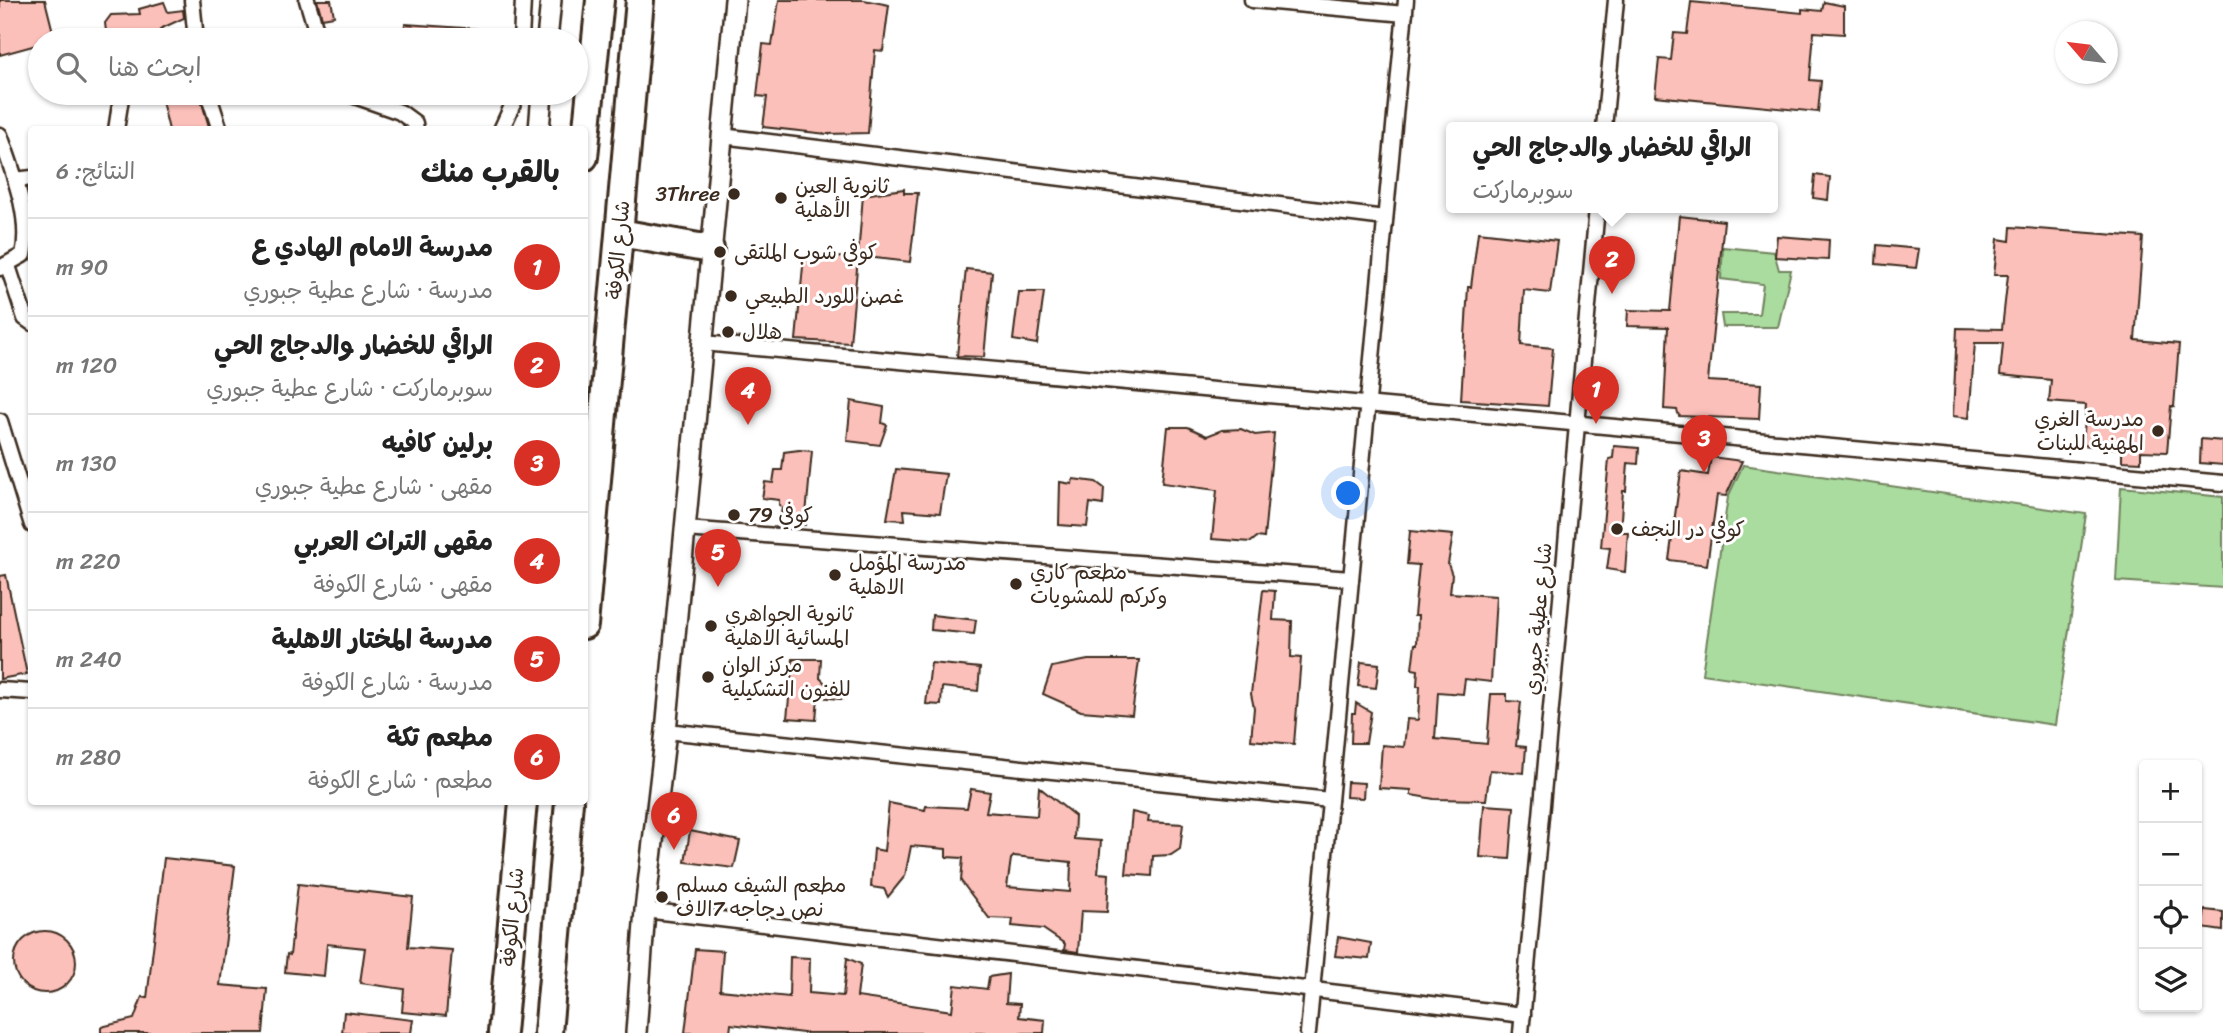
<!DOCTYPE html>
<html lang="ar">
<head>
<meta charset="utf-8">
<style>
	body { margin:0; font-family:Sriracha,"Playpen Sans Arabic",sans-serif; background:#f6f6f6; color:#222; direction:rtl }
	.controls { position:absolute; right:21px; bottom:21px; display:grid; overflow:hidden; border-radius:7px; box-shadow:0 2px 5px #0004 }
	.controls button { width:63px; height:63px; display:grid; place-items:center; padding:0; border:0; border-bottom:2px solid #e0e0e0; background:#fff; color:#222; font:35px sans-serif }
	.compass { position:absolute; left:2055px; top:21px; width:63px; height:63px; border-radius:50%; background:#fff; box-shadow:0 2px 5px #0004; rotate:298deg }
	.you { position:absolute; left:1349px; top:494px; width:24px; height:24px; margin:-18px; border:5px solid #fff; border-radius:50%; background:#1a73e8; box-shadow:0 0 0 10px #1a73e833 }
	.badge { display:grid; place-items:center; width:46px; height:46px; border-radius:50%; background:#d93025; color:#fff; font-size:23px; font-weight:700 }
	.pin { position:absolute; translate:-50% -58px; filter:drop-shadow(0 2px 4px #0008) }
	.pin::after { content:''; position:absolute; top:37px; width:24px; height:21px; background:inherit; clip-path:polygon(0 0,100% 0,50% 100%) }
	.popup { position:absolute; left:1446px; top:122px; width:332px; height:91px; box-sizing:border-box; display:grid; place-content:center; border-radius:7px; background:#fff; filter:drop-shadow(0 2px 5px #0005); font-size:23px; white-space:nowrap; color:#767676 }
	.popup b { font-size:26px; color:#222 }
	.popup::after { content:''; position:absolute; left:50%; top:100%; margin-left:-14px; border:14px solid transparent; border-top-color:#fff }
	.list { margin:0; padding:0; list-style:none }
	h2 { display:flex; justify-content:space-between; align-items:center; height:91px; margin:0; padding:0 28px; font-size:30px }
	h2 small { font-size:23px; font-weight:400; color:#767676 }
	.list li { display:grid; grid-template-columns:46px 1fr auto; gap:21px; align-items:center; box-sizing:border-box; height:98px; padding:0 28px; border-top:2px solid #e0e0e0 }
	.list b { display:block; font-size:26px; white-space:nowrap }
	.list p { margin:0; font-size:23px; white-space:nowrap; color:#767676 }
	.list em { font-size:23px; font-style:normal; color:#767676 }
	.icon { flex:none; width:38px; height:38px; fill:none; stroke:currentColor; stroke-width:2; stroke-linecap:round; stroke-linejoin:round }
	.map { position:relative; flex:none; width:2223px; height:1033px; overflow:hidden; direction:ltr }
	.search { position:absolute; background:#fff; box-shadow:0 2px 5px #0004; left:28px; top:28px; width:560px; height:77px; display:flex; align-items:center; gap:18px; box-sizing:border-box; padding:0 24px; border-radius:38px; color:#767676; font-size:26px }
	.panel { position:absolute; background:#fff; box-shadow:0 2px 5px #0004; left:28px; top:126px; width:560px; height:679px; border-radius:7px; direction:rtl }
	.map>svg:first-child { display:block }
</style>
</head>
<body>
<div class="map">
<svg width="2223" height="1033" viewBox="0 0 2223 1033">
	<rect width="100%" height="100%" fill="#fff"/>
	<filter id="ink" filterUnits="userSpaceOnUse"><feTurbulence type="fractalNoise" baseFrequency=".0143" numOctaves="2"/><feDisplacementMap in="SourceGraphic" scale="14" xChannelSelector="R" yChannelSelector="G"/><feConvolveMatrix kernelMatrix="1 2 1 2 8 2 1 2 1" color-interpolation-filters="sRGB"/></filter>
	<g filter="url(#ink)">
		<g fill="#a9dc9e" stroke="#72835e" stroke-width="2">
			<polygon points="1723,247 1774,252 1779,270 1791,270 1778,327 1723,327 1721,314 1759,314 1763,284 1721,279"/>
			<polygon points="1743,465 2086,514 2055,725 1702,674 1728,497"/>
			<polygon points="2121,487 2223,497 2223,588 2116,581"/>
		</g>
		<g fill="#fcc0ba" stroke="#3b2a1e" stroke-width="2" fill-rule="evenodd">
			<polygon points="0,0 45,0 55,40 40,40 40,44 0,55"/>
			<polygon points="317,0 331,0 334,16 322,18"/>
			<polygon points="779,0 864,0 889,5 883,51 875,50 868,133 827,134 763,127 767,97 757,96 763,44 772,45"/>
			<polygon points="164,2 168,12 183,10 184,18 160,29 159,34 135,40 107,40 105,23 111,15 140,14 139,9"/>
			<polygon points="1691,2 1802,13 1802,9 1822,11 1824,2 1844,6 1844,34 1814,32 1810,80 1821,81 1818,112 1655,96 1659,59 1671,60 1674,33 1687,34"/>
			<polygon points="405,24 478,29 477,40 403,40"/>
			<polygon points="160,93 199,93 210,130 169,130"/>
			<polygon points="1815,175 1830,177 1828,200 1813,198"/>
			<polygon points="904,189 904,193 918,193 910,262 858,256 863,195"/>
			<polygon points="1679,216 1724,221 1708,381 1761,384 1759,419 1679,416 1677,410 1664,409 1668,327 1627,326 1628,310 1670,311"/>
			<polygon points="2011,227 2143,237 2135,340 2179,344 2174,407 2171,406 2167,452 2141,451 2141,462 2122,461 2122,449 2083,445 2086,405 2049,402 2051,380 2000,375 2003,343 1975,343 1969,418 1953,416 1957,328 2002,329 2008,275 1994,275 1998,239 2010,241"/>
			<polygon points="1478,232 1557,241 1550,293 1524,290 1521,345 1553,348 1548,406 1461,400 1468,287 1471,287"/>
			<polygon points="1777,236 1829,240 1828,260 1775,257"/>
			<polygon points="1877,245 1919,249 1916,268 1876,264"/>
			<polygon points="804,256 858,258 850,343 796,340"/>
			<polygon points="966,269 992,272 984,357 957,356"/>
			<polygon points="1019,292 1044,292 1037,344 1013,340"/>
			<polygon points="851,401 884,407 882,423 887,425 880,445 847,441"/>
			<polygon points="1168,427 1188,427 1207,436 1222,430 1241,429 1255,435 1274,433 1264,538 1257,537 1251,542 1212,539 1217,490 1162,483"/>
			<polygon points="2201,439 2223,441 2223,465 2200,463"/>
			<polygon points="1614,446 1639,448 1638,464 1628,463 1626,491 1623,491 1620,532 1628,532 1625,572 1607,569 1610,548 1601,547 1609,459 1613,458"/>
			<polygon points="799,450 812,451 805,525 780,522 782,507 779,505 779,500 762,498 765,482 773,483 775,470 782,470 784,452"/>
			<polygon points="1711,457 1742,461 1726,496 1717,495 1707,565 1669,560 1681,471 1708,475"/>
			<polygon points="896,469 946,474 940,513 904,510 905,520 887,519"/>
			<polygon points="1073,479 1096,482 1104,488 1103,505 1090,503 1087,527 1059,525 1060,482 1072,484"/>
			<polygon points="1410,531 1453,535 1448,564 1452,575 1450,593 1496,596 1491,682 1465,679 1463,694 1438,692 1435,739 1487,744 1491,694 1507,694 1507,701 1521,702 1516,746 1526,747 1524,773 1490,770 1486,800 1434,799 1411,795 1411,790 1379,788 1382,745 1404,747 1407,719 1418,720 1420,686 1417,686 1418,670 1412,669 1415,644 1417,644 1418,616 1414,616 1419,565 1407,564"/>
			<polygon points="6,575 27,674 0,679 0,576"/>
			<polygon points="1263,590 1275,591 1273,620 1292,621 1291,657 1301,658 1294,744 1251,740 1254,708 1251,694"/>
			<polygon points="932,615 976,620 974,634 931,630"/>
			<polygon points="793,659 821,659 820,678 841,699 818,697 816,720 787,718"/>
			<polygon points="1088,660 1139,660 1132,715 1081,711 1043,694 1052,667"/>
			<polygon points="1361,662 1379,664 1376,688 1358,686"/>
			<polygon points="931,663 980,668 978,691 942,687 941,705 926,704"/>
			<polygon points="1356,703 1371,712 1366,743 1351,743 1352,713 1355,713"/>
			<polygon points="1347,782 1364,783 1363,798 1346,797"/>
			<path d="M1039,787L1075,816L1074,839L1101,841L1098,873L1109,874L1107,912L1081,911L1078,952L1064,950L1065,944L1043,929L1012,926L1013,919L989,918L961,881L963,858L946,857V849L911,846L905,876L888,897L884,889L871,887L874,849L884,851L889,803L925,810L926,806L967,808L971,789L990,792L986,812L1037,816ZM1014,856L1071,862L1070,892L1007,887L1011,859Z"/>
			<polygon points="1484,805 1514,807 1510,859 1480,857"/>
			<polygon points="1132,812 1149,816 1148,822 1183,824 1180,849 1171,855 1153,856 1152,876 1126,874"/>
			<polygon points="690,831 740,841 734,868 685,862"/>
			<polygon points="164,858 235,866 220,985 267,989 263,1033 101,1033 101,1027 134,1019 142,997 147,998"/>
			<polygon points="298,884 413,897 408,947 452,950 446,1016 402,1012 404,989 360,983 365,948 327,944 324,976 285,972 287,954 290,955"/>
			<polygon points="2205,910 2223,912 2223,931 2202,928"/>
			<circle cx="45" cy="962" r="31"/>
			<polygon points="1338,937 1371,943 1369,959 1335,956"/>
			<polygon points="695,949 723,951 720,990 789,997 790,957 810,958 809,993 843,996 847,958 861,964 857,997 952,1011 955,985 987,989 989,977 1008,974 1006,1003 1020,1004 1019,1017 1045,1020 1044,1033 803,1033 731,1024 730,1033 685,1033"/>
			<polygon points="344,1012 413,1020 411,1033 342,1033"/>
		</g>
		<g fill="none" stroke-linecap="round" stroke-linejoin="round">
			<defs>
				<g id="street">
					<polyline points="192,0 196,40"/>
					<polyline points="307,0 319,40"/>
					<polyline points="1252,0 1405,14"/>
					<polyline points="521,40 523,0"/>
					<polyline points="208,93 220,130"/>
					<polyline points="346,93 400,112 415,123 416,130"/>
					<polyline points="1604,128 1616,0"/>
					<polyline points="116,130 121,98"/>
					<polyline points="501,130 518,93"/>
					<path d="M0,135C12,170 32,217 23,255L0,268"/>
					<polyline points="722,136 1385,218"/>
					<polyline points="15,180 32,178"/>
					<polyline points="8,266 25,318 32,323"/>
					<polyline points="703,343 2223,483"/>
					<polyline points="0,421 32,525"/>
					<polyline points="685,529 1351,579"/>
					<polyline points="0,690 32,692"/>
					<polyline points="666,731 1330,800"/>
					<polyline points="645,910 1523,1015"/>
					<polyline points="1308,1033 1406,0"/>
					<polyline points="1521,1033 1597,208"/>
				</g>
				<g id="secondary">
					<polyline points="547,40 551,0"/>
					<polyline points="539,130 542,93"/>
					<polyline points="636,1033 645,910 666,731 735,0"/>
				</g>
				<g id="highway">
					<polyline points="584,157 600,0"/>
					<polyline points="620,233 710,249"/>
					<polyline points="584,625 640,0"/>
					<polyline points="502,1033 523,802"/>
					<polyline points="548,1033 569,802"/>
				</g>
			</defs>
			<use href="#street" stroke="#3b2a1e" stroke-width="19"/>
			<use href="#secondary" stroke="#3b2a1e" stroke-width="24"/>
			<use href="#highway" stroke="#3b2a1e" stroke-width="32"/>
			<use href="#street" stroke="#fff" stroke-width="14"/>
			<use href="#secondary" stroke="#fff" stroke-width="19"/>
			<use href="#highway" stroke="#fff" stroke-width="26"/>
		</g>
	</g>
	<g fill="#3b2a1e" stroke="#fff" stroke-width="2.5">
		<circle cx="734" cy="194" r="7"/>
		<circle cx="781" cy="198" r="7"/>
		<circle cx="720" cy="252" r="7"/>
		<circle cx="731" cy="296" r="7"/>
		<circle cx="728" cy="332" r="7"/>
		<circle cx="2158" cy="431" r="7"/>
		<circle cx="734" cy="515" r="7"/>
		<circle cx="1617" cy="529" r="7"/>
		<circle cx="835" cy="575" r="7"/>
		<circle cx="1016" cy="584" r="7"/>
		<circle cx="711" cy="626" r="7"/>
		<circle cx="708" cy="677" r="7"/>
		<circle cx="662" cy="897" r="7"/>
	</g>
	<g text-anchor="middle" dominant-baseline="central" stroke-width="6" stroke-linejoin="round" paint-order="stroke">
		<g font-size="21" fill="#3b2a1e" stroke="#fff" text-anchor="start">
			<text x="795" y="186">ثانوية العين<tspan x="795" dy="24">الأهلية</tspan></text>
			<text x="720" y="194" text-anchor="end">3Three</text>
			<text x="734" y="252">كوفي شوب الملتقى</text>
			<text x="745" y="296">غصن للورد الطبيعي</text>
			<text x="742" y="332">هلال</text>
			<text x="2144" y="419" text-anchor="end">مدرسة الغري<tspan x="2144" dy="24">المهنية للبنات</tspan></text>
			<text x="748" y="515">كوفي 79</text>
			<text x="1631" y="529">كوفي در النجف</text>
			<text x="849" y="563">مدرسة المؤمل<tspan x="849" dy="24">الاهلية</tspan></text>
			<text x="1030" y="572">مطعم كاري<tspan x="1030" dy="24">وكركم للمشويات</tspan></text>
			<text x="725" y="614">ثانوية الجواهري<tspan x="725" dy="24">المسائية الاهلية</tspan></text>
			<text x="722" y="665">مركز الوان<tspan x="722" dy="24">للفنون التشكيلية</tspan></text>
			<text x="676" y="885">مطعم الشيف مسلم<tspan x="676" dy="24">نص دجاجه 7الاف</tspan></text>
		</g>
		<g font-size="21" fill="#3b2a1e" stroke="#fff">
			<text transform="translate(618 250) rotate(-85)">شارع الكوفة</text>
			<text transform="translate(1538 619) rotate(-85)">شارع عطية جبوري</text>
			<text transform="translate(512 917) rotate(-85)">شارع الكوفة</text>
		</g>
	</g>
</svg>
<div class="controls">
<button>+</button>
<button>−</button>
<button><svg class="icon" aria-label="locate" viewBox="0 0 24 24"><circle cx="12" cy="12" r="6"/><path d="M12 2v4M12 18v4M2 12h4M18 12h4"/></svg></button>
<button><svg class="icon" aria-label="layers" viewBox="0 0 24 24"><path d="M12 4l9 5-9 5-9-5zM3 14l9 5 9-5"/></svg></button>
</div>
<svg class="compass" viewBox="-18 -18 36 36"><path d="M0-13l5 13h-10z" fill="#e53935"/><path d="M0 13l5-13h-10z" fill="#767676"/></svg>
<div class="you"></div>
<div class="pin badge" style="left:1596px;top:424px">1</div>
<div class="pin badge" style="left:1612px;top:294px">2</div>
<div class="popup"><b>الراقي للخضار والدجاج الحي</b>سوبرماركت</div>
<div class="pin badge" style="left:1704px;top:473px">3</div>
<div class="pin badge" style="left:748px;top:425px">4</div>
<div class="pin badge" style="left:718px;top:587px">5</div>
<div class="pin badge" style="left:674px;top:850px">6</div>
<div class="search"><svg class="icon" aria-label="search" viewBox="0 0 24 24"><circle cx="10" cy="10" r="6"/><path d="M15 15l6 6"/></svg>ابحث هنا</div>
<section class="panel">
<h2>بالقرب منك<small>النتائج: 6</small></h2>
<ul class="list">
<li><span class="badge">1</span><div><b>مدرسة الامام الهادي ع</b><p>مدرسة · شارع عطية جبوري</p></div><em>90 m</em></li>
<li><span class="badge">2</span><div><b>الراقي للخضار والدجاج الحي</b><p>سوبرماركت · شارع عطية جبوري</p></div><em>120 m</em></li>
<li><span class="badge">3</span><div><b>برلين كافيه</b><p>مقهى · شارع عطية جبوري</p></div><em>130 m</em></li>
<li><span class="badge">4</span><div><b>مقهى التراث العربي</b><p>مقهى · شارع الكوفة</p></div><em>220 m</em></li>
<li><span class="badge">5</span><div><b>مدرسة المختار الاهلية</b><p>مدرسة · شارع الكوفة</p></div><em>240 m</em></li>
<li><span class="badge">6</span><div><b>مطعم تكة</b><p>مطعم · شارع الكوفة</p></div><em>280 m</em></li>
</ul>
</section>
</div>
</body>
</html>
